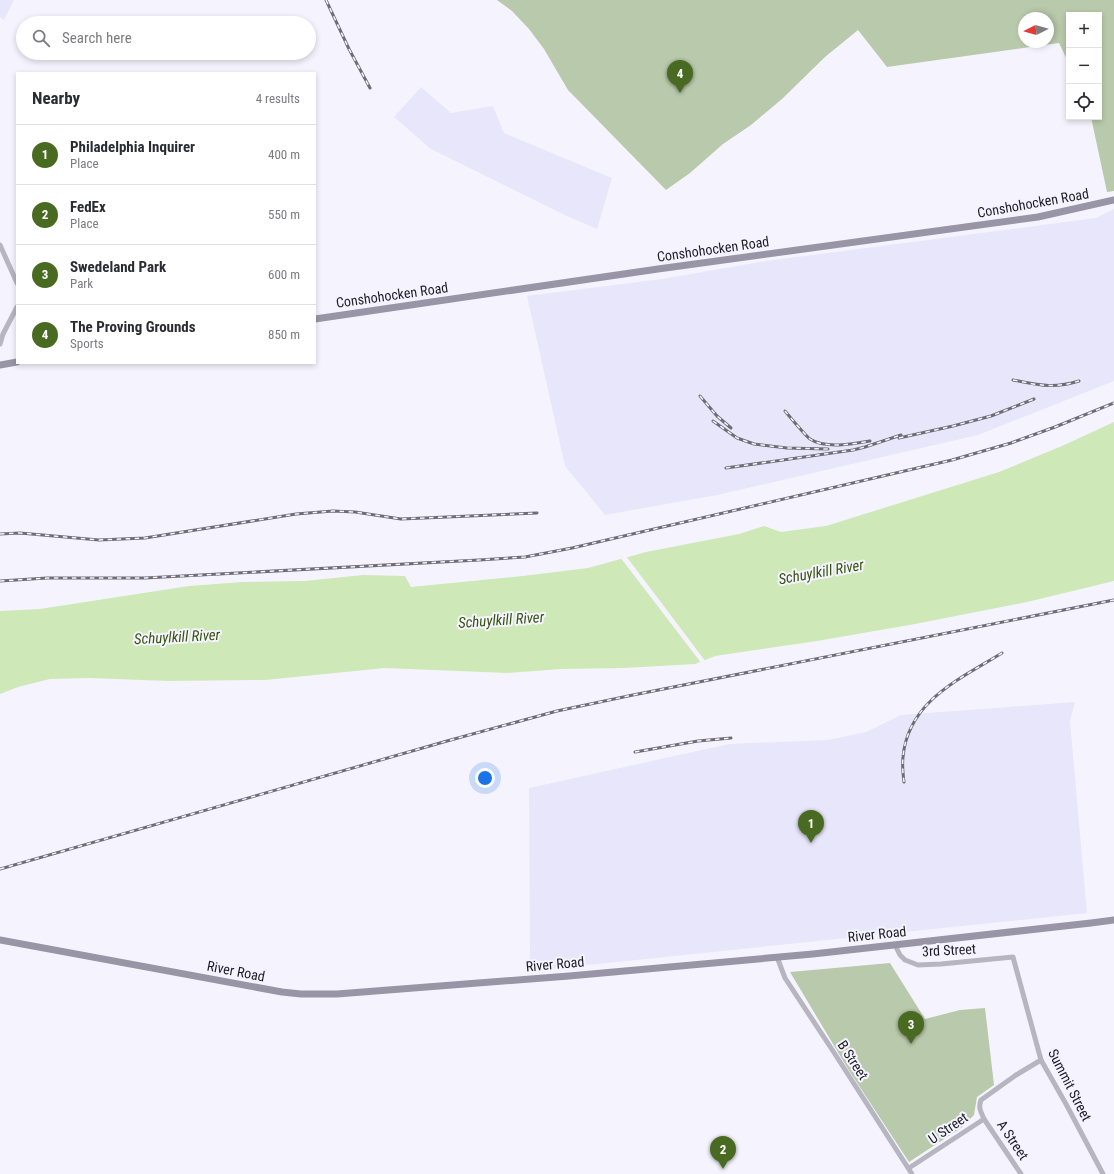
<!DOCTYPE html>
<html lang="en">
<head>
<meta charset="utf-8">
<style>
	body { margin:0; font-family:"Roboto Condensed",sans-serif; background:#f2f2f3; color:#2b2b33 }
	.controls { position:absolute; right:12px; top:12px; display:grid; overflow:hidden; border-radius:0px; box-shadow:0 2px 6px #0003 }
	.controls button { width:36px; height:36px; display:grid; place-items:center; padding:0; border:0; border-bottom:1px solid #e1e1e2; background:#fff; color:#2b2b33; font:20px sans-serif }
	.compass { position:absolute; left:1018px; top:12px; width:36px; height:36px; border-radius:50%; background:#fff; box-shadow:0 2px 6px #0003; rotate:264deg }
	.you { position:absolute; left:485px; top:778px; width:14px; height:14px; margin:-10px; border:3px solid #fff; border-radius:50%; background:#1a73e8; box-shadow:0 0 0 6px #1a73e833 }
	.badge { display:grid; place-items:center; width:26px; height:26px; border-radius:50%; background:#496a21; color:#fff; font-size:13px; font-weight:700 }
	.pin { position:absolute; translate:-50% -33px; filter:drop-shadow(0 1px 2px #0008) }
	.pin::after { content:''; position:absolute; top:21px; width:14px; height:12px; background:inherit; clip-path:polygon(0 0,100% 0,50% 100%) }
	.list { margin:0; padding:0; list-style:none }
	h2 { display:flex; justify-content:space-between; align-items:center; height:52px; margin:0; padding:0 16px; font-size:17px }
	h2 small { font-size:13px; font-weight:400; color:#7c7c81 }
	.list li { display:grid; grid-template-columns:26px 1fr auto; gap:12px; align-items:center; box-sizing:border-box; height:60px; padding:0 16px; border-top:1px solid #e1e1e2 }
	.list b { display:block; font-size:15px; white-space:nowrap }
	.list p { margin:0; font-size:13px; white-space:nowrap; color:#7c7c81 }
	.list em { font-size:13px; font-style:normal; color:#7c7c81 }
	.icon { flex:none; width:22px; height:22px; fill:none; stroke:currentColor; stroke-width:2; stroke-linecap:round; stroke-linejoin:round }
	.map { position:relative; flex:none; width:1114px; height:1174px; overflow:hidden }
	.search { position:absolute; background:#fff; box-shadow:0 2px 6px #0003; left:16px; top:16px; width:300px; height:44px; display:flex; align-items:center; gap:10px; box-sizing:border-box; padding:0 14px; border-radius:22px; color:#7c7c81; font-size:15px }
	.panel { position:absolute; background:#fff; box-shadow:0 2px 6px #0003; left:16px; top:72px; width:300px; height:292px; border-radius:0px }
	.map>svg:first-child { display:block }
</style>
</head>
<body>
<div class="map">
<svg width="1114" height="1174" viewBox="0 0 1114 1174">
	<rect width="100%" height="100%" fill="#f5f4fe"/>
	<g fill="#e8e6fa">
		<polygon points="0,0 14,0 4,20 0,17"/>
		<polygon points="421,87 451,113 493,106 504,133 612,178 597,229 569,217 431,149 394,117"/>
		<polygon points="1114,209 1114,381 978,435 717,495 605,515 565,466 527,296 662,279 766,261 1096,218"/>
		<polygon points="1075,702 1070,721 1087,913 530,971 529,788 729,744 828,740 866,732 901,715"/>
	</g>
	<g fill="#b9c9ab" fill-rule="evenodd">
		<path d="M497,0H1114V191L1107,192L1091,117H1099V15H1069V64L1059,43L887,67L858,30L825,57L782,99L751,125L723,144L690,173L666,190L568,90L544,49L529,29L512,11ZM1024,18H1048V42H1024Z"/>
		<polygon points="890,963 925,1019 960,1010 985,1008 994,1085 977,1097 974,1115 961,1128 909,1162 848,1069 790,972"/>
	</g>
	<polygon fill="#cee8b7" points="1114,422 1114,581 1027,602 915,624 817,641 715,656 695,664 624,668 561,669 507,673 385,668 265,680 169,681 89,678 50,679 18,687 0,694 0,611 40,609 189,586 242,582 305,581 363,575 405,576 411,587 523,576 588,568 646,552 739,534 764,526 781,532 826,526 999,472 1062,446"/>
	<polygon fill="#f5f4fe" points="626,556 657,597 706,662 702,664 620,557"/>
	<g fill="none" stroke-linecap="round" stroke-linejoin="round">
		<g stroke="#b6b5c0" stroke-width="5">
			<polyline points="0,245 17,283"/>
			<polyline points="0,344 3,334 17,307"/>
			<polyline points="895,945 900,955 905,960 918,965 941,964 1013,957 1041,1060 1066,1104 1103,1174"/>
			<polyline points="777,957 785,978 833,1051 912,1174"/>
			<polyline points="984,1119 1021,1174"/>
			<path d="M909,1168L984,1119C981,1112 978,1108 981,1100L1016,1075L1041,1060"/>
		</g>
		<g stroke="#9896a6" stroke-width="7">
			<polyline points="315,319 658,269 1038,217 1114,200"/>
			<polyline points="0,365 17,362"/>
			<polyline points="0,940 282,992 301,994 337,994 569,976 813,954 1091,923 1114,920"/>
		</g>
		<defs>
			<g id="rail">
				<polyline points="326,0 349,49 370,88"/>
				<path d="M1013,380C1039,385 1053,389 1079,381"/>
				<polyline points="700,396 717,416 731,428"/>
				<path d="M785,411C791,418 804,434 810,439C825,449 853,444 870,441"/>
				<polyline points="713,421 737,438 754,444 787,448 828,449"/>
				<polyline points="899,438 953,426 991,416 1034,399"/>
				<polyline points="726,468 853,450 865,447 901,435"/>
				<polyline points="0,534 20,533 99,540 145,538 296,514 333,511 355,512 401,519 537,513"/>
				<polyline points="0,581 47,578 145,578 479,560 525,557 572,548 952,460 1011,443 1055,427 1114,403"/>
				<polyline points="635,752 698,741 731,738"/>
				<path d="M904,782C903,774 902,765 903,757C908,701 960,679 1002,653"/>
				<polyline points="0,869 447,741 557,711 633,695 1114,600"/>
			</g>
		</defs>
		<use href="#rail" stroke="#6e6d76" stroke-width="3"/>
		<use href="#rail" stroke="#f5f4fe" stroke-width="1.5" stroke-dasharray="4.5" stroke-linecap="butt"/>
	</g>
	<g text-anchor="middle" dominant-baseline="central" stroke-width="4" stroke-linejoin="round" paint-order="stroke">
		<g font-size="14" fill="#1d1c25" stroke="#f5f4fe">
			<text transform="translate(1033 203) rotate(-10)">Conshohocken Road</text>
			<text transform="translate(713 249) rotate(-8)">Conshohocken Road</text>
			<text transform="translate(392 295) rotate(-8)">Conshohocken Road</text>
			<text transform="translate(877 934) rotate(-6)">River Road</text>
			<text transform="translate(949 950) rotate(-3)">3rd Street</text>
			<text transform="translate(555 964) rotate(-5)">River Road</text>
			<text transform="translate(236 971) rotate(11)">River Road</text>
			<text transform="translate(853 1060) rotate(57)">B Street</text>
			<text transform="translate(1070 1085) rotate(63)">Summit Street</text>
			<text transform="translate(948 1128) rotate(-34)">U Street</text>
			<text transform="translate(1013 1140) rotate(56)">A Street</text>
		</g>
		<g font-size="15" font-style="italic" fill="#37540e" stroke="#f5f4fe">
			<text transform="translate(821 572) rotate(-10)">Schuylkill River</text>
			<text transform="translate(501 620) rotate(-4)">Schuylkill River</text>
			<text transform="translate(177 637) rotate(-3)">Schuylkill River</text>
		</g>
	</g>
</svg>
<div class="controls">
<button>+</button>
<button>−</button>
<button><svg class="icon" aria-label="locate" viewBox="0 0 24 24"><circle cx="12" cy="12" r="6"/><path d="M12 2v4M12 18v4M2 12h4M18 12h4"/></svg></button>
</div>
<svg class="compass" viewBox="-18 -18 36 36"><path d="M0-13l5 13h-10z" fill="#e53935"/><path d="M0 13l5-13h-10z" fill="#7c7c81"/></svg>
<div class="you"></div>
<div class="pin badge" style="left:811px;top:843px">1</div>
<div class="pin badge" style="left:723px;top:1169px">2</div>
<div class="pin badge" style="left:911px;top:1044px">3</div>
<div class="pin badge" style="left:680px;top:93px">4</div>
<div class="search"><svg class="icon" aria-label="search" viewBox="0 0 24 24"><circle cx="10" cy="10" r="6"/><path d="M15 15l6 6"/></svg>Search here</div>
<section class="panel">
<h2>Nearby<small>4 results</small></h2>
<ul class="list">
<li><span class="badge">1</span><div><b>Philadelphia Inquirer</b><p>Place</p></div><em>400 m</em></li>
<li><span class="badge">2</span><div><b>FedEx</b><p>Place</p></div><em>550 m</em></li>
<li><span class="badge">3</span><div><b>Swedeland Park</b><p>Park</p></div><em>600 m</em></li>
<li><span class="badge">4</span><div><b>The Proving Grounds</b><p>Sports</p></div><em>850 m</em></li>
</ul>
</section>
</div>
</body>
</html>
